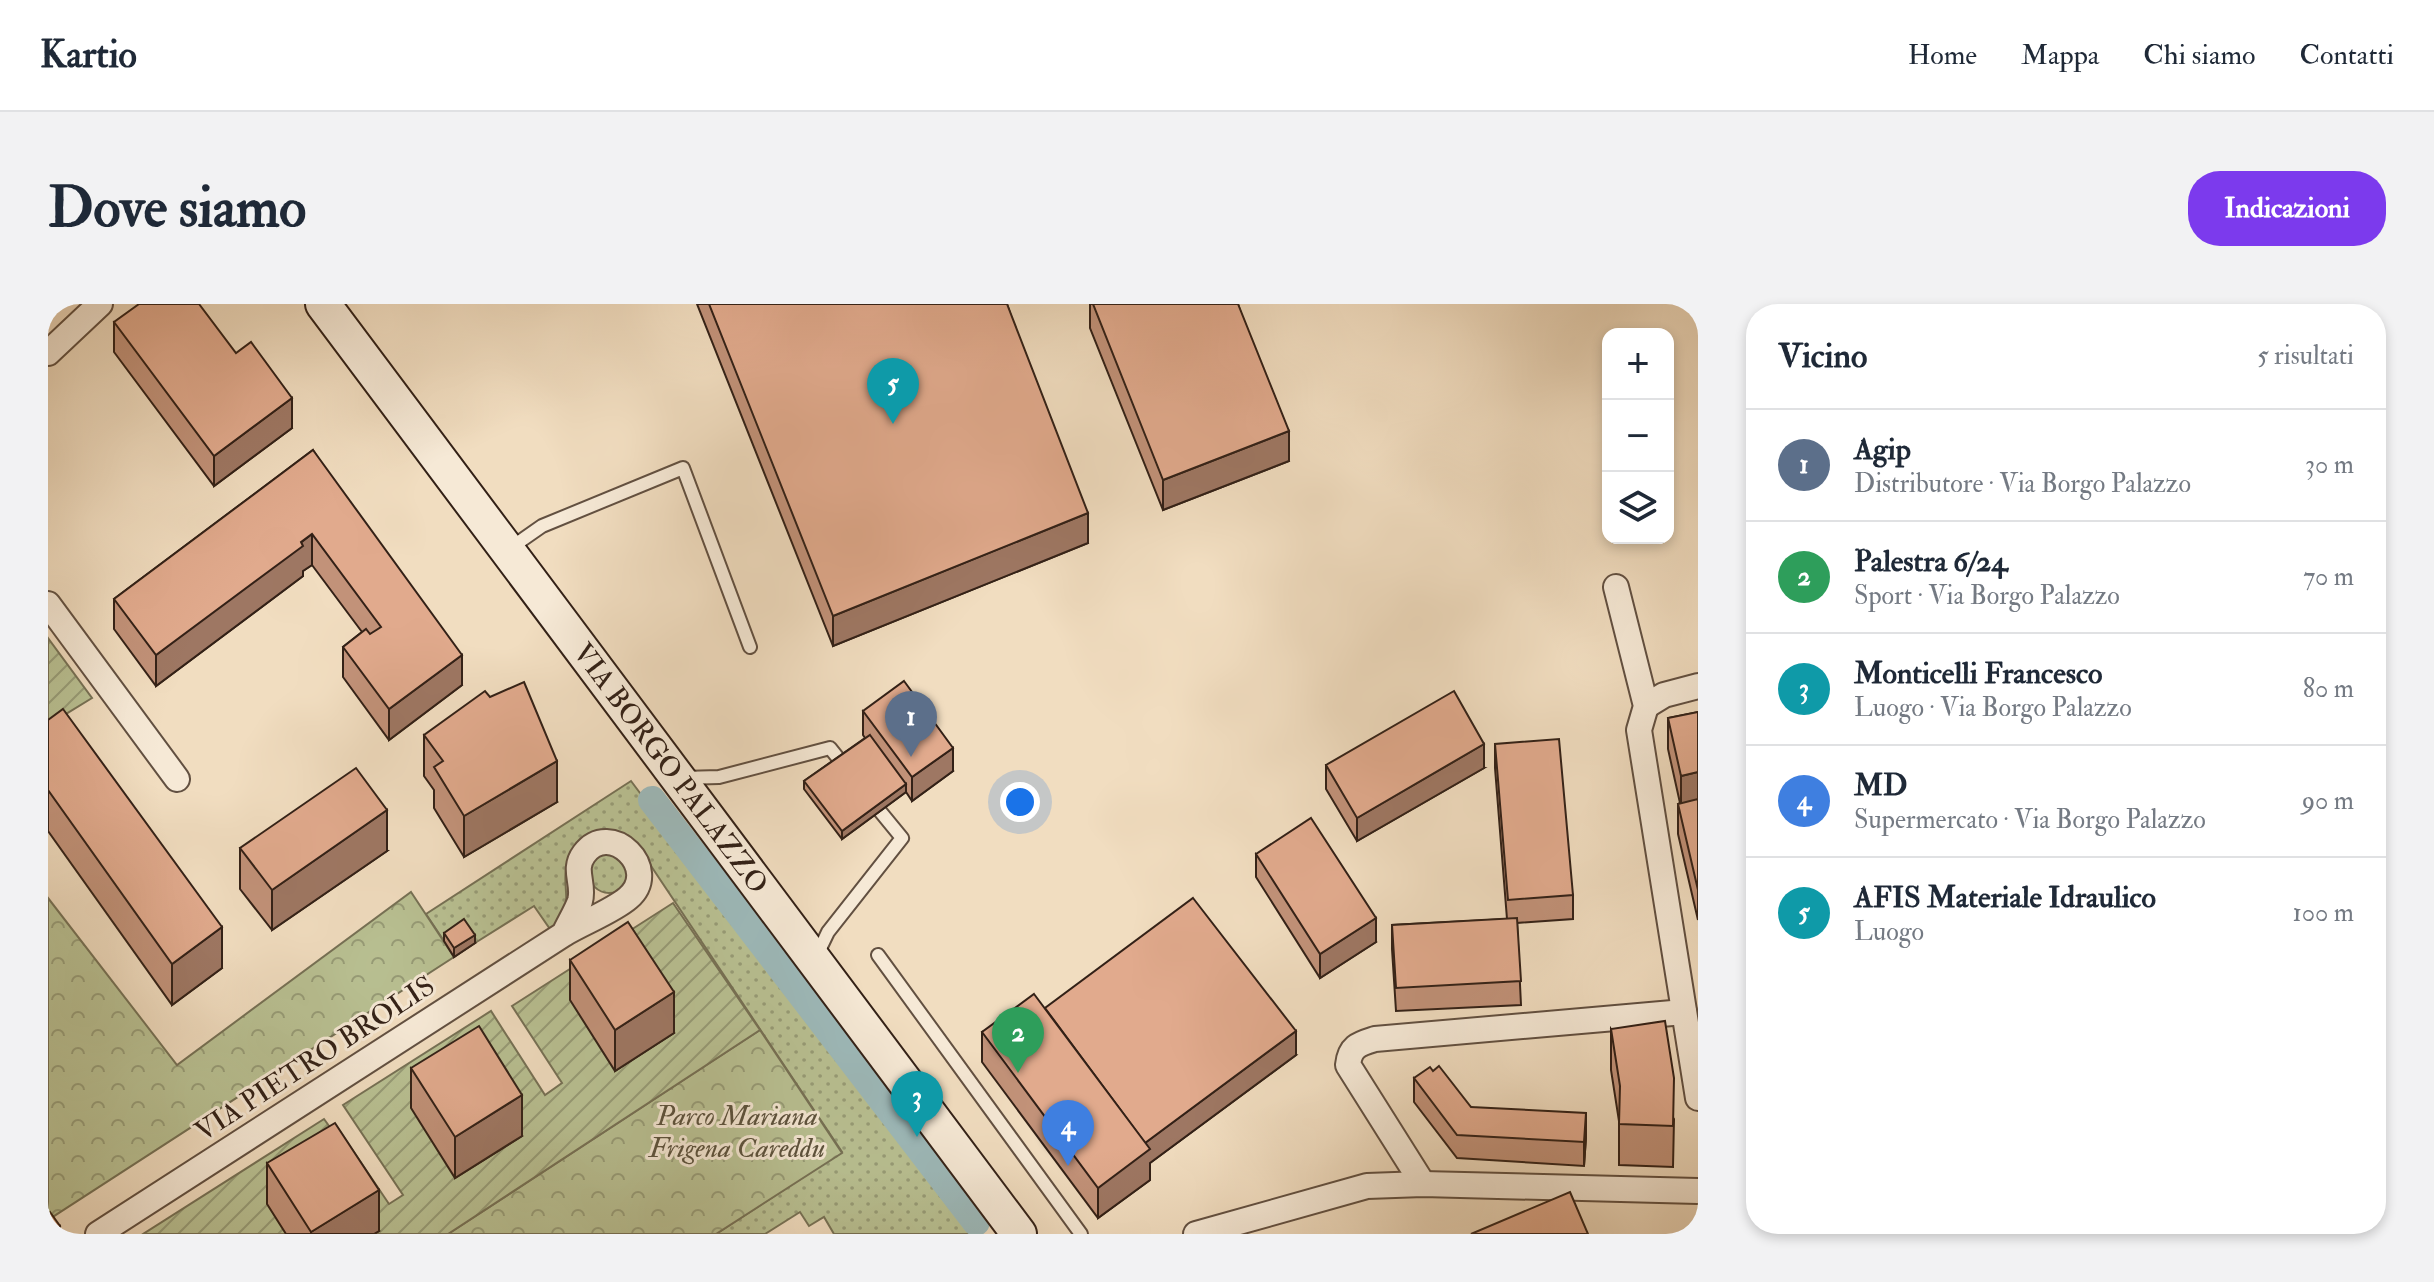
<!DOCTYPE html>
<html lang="it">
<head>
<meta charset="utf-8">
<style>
	body { margin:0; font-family:"IM FELL Double Pica",serif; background:#f2f2f3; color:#1f2937 }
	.controls { position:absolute; right:24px; top:24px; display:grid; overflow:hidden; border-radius:16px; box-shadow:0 4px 12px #0003 }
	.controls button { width:72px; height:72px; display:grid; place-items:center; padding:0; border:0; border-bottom:2px solid #e0e1e3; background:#fff; color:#1f2937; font:40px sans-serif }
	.you { position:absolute; left:972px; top:498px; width:28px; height:28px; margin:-20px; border:6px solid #fff; border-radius:50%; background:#1a73e8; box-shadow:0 0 0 12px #1a73e833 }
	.badge { display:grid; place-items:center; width:52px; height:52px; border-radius:50%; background:#7c3aed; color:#fff; font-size:26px; font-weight:700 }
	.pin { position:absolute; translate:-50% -66px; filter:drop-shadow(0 2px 4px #0008) }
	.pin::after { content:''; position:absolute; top:42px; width:28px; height:24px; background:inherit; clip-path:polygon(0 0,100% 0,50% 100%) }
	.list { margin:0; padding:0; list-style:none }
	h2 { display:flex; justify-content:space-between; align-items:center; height:104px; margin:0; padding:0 32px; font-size:34px }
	h2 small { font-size:26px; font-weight:400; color:#747a83 }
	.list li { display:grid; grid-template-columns:52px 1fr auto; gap:24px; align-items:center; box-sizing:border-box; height:112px; padding:0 32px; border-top:2px solid #e0e1e3 }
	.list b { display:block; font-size:30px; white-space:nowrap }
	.list p { margin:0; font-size:26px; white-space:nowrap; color:#747a83 }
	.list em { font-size:26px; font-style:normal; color:#747a83 }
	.icon { flex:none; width:44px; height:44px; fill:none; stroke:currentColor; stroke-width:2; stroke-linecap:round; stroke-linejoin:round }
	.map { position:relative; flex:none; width:1650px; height:930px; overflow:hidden; border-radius:32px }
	header { display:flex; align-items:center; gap:48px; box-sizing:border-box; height:112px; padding:0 40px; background:#fff; border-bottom:2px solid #e0e1e3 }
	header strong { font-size:38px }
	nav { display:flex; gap:44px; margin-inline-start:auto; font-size:28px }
	.intro { display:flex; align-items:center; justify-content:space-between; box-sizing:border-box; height:192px; padding:0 48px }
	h1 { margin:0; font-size:56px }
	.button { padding:20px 36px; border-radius:32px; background:#7c3aed; color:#fff; font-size:28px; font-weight:700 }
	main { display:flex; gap:48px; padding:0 48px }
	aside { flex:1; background:#fff; border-radius:32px; box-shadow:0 4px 12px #0003 }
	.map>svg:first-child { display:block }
</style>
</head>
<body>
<header>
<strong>Kartio</strong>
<nav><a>Home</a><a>Mappa</a><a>Chi siamo</a><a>Contatti</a></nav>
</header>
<div class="intro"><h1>Dove siamo</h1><a class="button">Indicazioni</a></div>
<main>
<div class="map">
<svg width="1650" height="930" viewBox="0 0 1650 930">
	<defs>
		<pattern id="grass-dots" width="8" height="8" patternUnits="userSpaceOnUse" patternTransform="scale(2)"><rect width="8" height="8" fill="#b9c193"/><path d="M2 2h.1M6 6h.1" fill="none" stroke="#979c77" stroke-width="1.8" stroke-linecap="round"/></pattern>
		<pattern id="park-crowns" width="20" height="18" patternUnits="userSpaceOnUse" patternTransform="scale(2)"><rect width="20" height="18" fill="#b9c193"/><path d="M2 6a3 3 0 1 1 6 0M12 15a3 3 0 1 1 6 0" fill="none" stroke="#979c77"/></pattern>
		<pattern id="garden-furrows" width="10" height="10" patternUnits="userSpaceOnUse" patternTransform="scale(2)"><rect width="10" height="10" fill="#b9c193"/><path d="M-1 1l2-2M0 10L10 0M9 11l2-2" fill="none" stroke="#979c77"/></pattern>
	</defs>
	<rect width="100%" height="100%" fill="#f1ddc0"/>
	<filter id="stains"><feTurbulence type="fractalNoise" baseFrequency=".0025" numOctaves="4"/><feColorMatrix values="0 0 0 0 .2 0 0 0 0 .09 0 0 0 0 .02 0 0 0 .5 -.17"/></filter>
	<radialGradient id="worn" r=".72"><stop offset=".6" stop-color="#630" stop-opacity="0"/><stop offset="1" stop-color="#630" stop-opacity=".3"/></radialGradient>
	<g fill="url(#grass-dots)" stroke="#767155" stroke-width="2">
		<path d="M583,477L922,930H786L776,913L761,922L752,908L717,930H668L794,848L591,544L529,542C526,547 520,554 519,559C512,585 530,606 502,625L486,602L427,639L416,624L396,637L378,610Z"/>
		<circle cx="561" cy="569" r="20"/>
	</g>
	<g fill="url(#park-crowns)" stroke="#767155" stroke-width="2">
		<polygon points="363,588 406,653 0,916 0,594 129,761"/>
		<polygon points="712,726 794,849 668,930 400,930"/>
	</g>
	<g fill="url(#garden-furrows)" stroke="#767155" stroke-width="2">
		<polygon points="0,334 44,394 0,421"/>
		<polygon points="625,599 712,726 400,930 95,930 276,815 284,826 289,823 341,900 355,891 295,801 443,707 497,791 514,779 464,702"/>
	</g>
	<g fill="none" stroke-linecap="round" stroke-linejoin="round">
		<polyline stroke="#9dbabb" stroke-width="28" points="604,496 928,918"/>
		<defs>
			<g id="lane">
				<polyline points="461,245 494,222 635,164 702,343"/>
				<polyline points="634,474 671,473 782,444 798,464"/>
				<polyline points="830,651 1033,930"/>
				<polyline points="768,653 780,628 854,534 822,495"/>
			</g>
			<g id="street">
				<polyline points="0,49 52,0"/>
				<polyline points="1568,283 1598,402 1591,426 1650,794"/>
				<polyline points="0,300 129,475"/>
				<polyline points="1598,402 1616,391 1650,382"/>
				<path d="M1375,880L1300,761C1302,742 1311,740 1327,735L1636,708"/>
				<path d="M50,930L516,630C534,619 565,607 580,594C614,565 562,515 536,550C524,566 537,580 532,597C528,608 521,619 516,630"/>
				<polyline points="1148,930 1319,882 1375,880 1650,887"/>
			</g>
			<g id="secondary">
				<path id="s1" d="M275,0L971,930"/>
			</g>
		</defs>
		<use href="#lane" stroke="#625041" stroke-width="16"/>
		<use href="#street" stroke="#625041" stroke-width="28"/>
		<use href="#secondary" stroke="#332117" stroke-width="38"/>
		<use href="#lane" stroke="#f6e9d6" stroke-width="12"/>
		<use href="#street" stroke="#f6e9d6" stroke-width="24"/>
		<use href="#secondary" stroke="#f6e9d6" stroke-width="34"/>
	</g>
	<g fill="#c29279" stroke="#332117" stroke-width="2">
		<polygon points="649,0 959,0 1040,239 785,342"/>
		<polygon points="1042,0 1190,0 1241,157 1115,206 1042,24"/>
		<polygon points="66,18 188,49 244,124 166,182 66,48"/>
		<polygon points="265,146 414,381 341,436 295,373 295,343 314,328 264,261 255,267 255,272 108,382 66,325 66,295"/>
		<polygon points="815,407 905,467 864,497 858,488 794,535 756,485 756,477 817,434 815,431"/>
		<polygon points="1650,408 1650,616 1630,530 1630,500 1632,499 1620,445 1620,414"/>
		<polygon points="0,416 174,664 124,701 0,527"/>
		<polygon points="376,431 509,498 416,553 386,504 386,486 376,472"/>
		<polygon points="1447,440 1525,591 1525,615 1469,619 1473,701 1348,707 1344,645 1344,621 1459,615 1447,464"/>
		<polygon points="1278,461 1436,464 1309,537 1278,485"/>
		<polygon points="192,544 339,547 224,626 192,585"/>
		<polygon points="1208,550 1328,638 1272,674 1208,573"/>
		<polygon points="396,629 427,639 406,653 396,637"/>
		<polygon points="522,656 626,729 567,767 522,696"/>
		<polygon points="997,704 1248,751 1102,859 1102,876 1050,914 934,758 934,728"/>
		<polygon points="1563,725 1626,815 1625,863 1571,861 1571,817 1563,766"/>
		<polygon points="363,764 474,832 407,874 363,804"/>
		<polygon points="1366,774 1423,803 1538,833 1536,862 1409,854 1366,798"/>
		<polygon points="219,859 331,927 326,930 238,930 219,900"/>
	</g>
	<g fill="#9e7763" stroke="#332117" stroke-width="2">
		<polygon points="244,94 244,124 166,182 166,152"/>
		<polygon points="1241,127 1241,157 1115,206 1115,176"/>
		<polygon points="1040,209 1040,239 785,342 785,312"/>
		<polygon points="264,230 264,261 255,267 255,272 108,382 108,351"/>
		<polygon points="414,351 414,381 341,436 341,405"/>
		<polygon points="1436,440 1436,464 1309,537 1309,514"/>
		<polygon points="905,444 905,467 864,497 864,473"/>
		<polygon points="509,457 509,498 416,553 416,512"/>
		<polygon points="1650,468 1650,498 1633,502 1633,472"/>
		<polygon points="858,480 858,488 794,535 794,527"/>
		<polygon points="339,506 339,547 224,626 224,586"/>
		<polygon points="1328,614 1328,638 1272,674 1272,650"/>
		<polygon points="174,623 174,664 124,701 124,660"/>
		<polygon points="427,631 427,639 406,653 406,644"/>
		<polygon points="626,688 626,729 567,767 567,726"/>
		<polygon points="1248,727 1248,751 1102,859 1102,876 1050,914 1050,884 1094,841"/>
		<polygon points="474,791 474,832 407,874 407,833"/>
		<polygon points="1538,809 1538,833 1536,862 1536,838"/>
		<polygon points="331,886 331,927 326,930 263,930 263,928"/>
		<polygon points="12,922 12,930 0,930"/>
	</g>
	<g fill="#e1aa8d" stroke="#332117" stroke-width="2">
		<polygon points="91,0 151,0 188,49 203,38 244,94 166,152 66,18"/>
		<polygon points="661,0 959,0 1040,209 785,312"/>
		<polygon points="1045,0 1190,0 1241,127 1115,176"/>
		<polygon points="265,146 414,351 341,405 295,343 318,325 322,330 333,323 264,230 253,238 255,242 108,351 66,295"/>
		<polygon points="856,377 905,444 864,473 815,407"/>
		<polygon points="476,378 509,457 416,512 386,463 395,457 376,431 437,387 442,393"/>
		<polygon points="1406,387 1436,440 1309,514 1278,461"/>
		<polygon points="15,405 174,623 124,660 0,486 0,416"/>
		<polygon points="1650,408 1650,468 1633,472 1620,414"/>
		<polygon points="822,431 858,480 794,527 756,477"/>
		<polygon points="1511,435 1525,591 1460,596 1447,440"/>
		<polygon points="308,464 339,506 224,586 192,544"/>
		<polygon points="1650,495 1650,586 1630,500"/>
		<polygon points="1263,514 1328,614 1272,650 1208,550"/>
		<polygon points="1145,594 1248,727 1097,839 997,704"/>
		<polygon points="1469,614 1473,677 1348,684 1344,621"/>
		<polygon points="416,615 427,631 406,644 396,629"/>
		<polygon points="580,618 626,688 567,726 522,656"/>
		<polygon points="986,690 1102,845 1050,884 934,728"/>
		<polygon points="1617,717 1626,774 1625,822 1571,820 1572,782 1563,725"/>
		<polygon points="431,722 474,791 407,833 363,764"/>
		<polygon points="1391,762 1423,803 1538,809 1536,838 1409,831 1366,774 1382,763 1385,767"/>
		<polygon points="287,819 331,886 263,928 219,859"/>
		<polygon points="1522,888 1540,930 1423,930"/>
		<polygon points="2,908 12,922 0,930 0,910"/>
	</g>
	<g text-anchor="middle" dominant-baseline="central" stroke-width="6" stroke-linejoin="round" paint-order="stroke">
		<g font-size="28" fill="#332117" stroke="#f6e9d6">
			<text stroke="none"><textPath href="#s1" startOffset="580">VIA BORGO PALAZZO</textPath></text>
			<text transform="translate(267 755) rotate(-33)">VIA PIETRO BROLIS</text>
		</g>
		<g font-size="28" font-style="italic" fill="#5b513c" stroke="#f6e9d6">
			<text x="689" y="812">Parco Mariana<tspan x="689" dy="32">Frigena Careddu</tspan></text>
		</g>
	</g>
	<rect width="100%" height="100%" filter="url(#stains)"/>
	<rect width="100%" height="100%" fill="url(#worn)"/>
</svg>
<div class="controls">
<button>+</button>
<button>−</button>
<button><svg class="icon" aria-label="layers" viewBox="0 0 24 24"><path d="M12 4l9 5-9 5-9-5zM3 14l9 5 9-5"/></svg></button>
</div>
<div class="you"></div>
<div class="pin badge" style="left:863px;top:453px;background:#5c6f8a">1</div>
<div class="pin badge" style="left:970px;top:769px;background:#2e9e5b">2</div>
<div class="pin badge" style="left:869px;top:833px;background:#0f9aa8">3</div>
<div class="pin badge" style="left:1020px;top:862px;background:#3f7fe0">4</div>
<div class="pin badge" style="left:845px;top:120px;background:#0f9aa8">5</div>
</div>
<aside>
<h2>Vicino<small>5 risultati</small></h2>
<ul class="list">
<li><span class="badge" style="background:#5c6f8a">1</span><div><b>Agip</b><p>Distributore · Via Borgo Palazzo</p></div><em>30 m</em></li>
<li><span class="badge" style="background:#2e9e5b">2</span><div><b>Palestra 6/24</b><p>Sport · Via Borgo Palazzo</p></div><em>70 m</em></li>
<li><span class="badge" style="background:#0f9aa8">3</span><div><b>Monticelli Francesco</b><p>Luogo · Via Borgo Palazzo</p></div><em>80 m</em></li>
<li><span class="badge" style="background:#3f7fe0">4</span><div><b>MD</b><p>Supermercato · Via Borgo Palazzo</p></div><em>90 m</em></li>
<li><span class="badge" style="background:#0f9aa8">5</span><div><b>AFIS Materiale Idraulico</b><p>Luogo</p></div><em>100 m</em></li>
</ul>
</aside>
</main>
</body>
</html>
